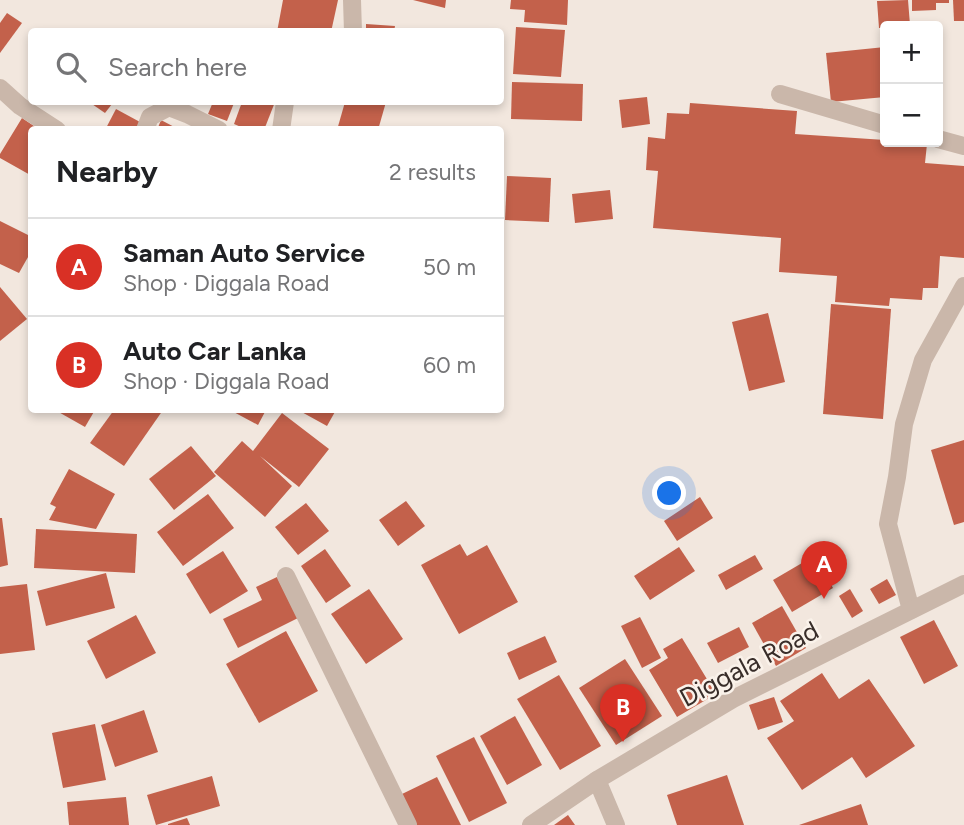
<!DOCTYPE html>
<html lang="en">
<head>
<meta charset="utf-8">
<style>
	body { margin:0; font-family:Figtree,sans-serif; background:#f2f2f2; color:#202124 }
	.controls { position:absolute; right:21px; top:21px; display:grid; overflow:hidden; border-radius:7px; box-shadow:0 4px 10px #0003 }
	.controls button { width:63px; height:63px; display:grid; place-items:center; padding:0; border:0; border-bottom:2px solid #e0e0e0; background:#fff; color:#202124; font:35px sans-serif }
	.you { position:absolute; left:670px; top:494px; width:24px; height:24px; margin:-18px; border:5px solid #fff; border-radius:50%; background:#1a73e8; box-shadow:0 0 0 10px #1a73e833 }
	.badge { display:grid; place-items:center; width:46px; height:46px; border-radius:50%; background:#d93025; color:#fff; font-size:23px; font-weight:700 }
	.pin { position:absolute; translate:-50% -58px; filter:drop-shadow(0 2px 4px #0008) }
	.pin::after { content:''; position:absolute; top:37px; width:24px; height:21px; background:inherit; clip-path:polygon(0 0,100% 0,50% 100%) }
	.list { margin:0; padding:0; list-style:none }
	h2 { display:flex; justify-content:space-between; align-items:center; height:91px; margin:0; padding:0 28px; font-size:30px }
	h2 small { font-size:23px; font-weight:400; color:#757577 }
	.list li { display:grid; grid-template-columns:46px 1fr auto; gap:21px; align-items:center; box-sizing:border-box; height:98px; padding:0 28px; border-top:2px solid #e0e0e0 }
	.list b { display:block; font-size:26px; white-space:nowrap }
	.list p { margin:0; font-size:23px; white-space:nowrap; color:#757577 }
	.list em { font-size:23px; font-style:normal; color:#757577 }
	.icon { flex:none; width:38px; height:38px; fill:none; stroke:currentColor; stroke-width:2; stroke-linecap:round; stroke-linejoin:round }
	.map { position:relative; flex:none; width:964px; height:825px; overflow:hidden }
	.search { position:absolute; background:#fff; box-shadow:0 4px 10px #0003; left:28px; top:28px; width:476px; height:77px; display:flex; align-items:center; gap:18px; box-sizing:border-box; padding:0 24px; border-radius:7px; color:#757577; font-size:26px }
	.panel { position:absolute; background:#fff; box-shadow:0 4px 10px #0003; left:28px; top:126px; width:476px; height:287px; border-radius:7px }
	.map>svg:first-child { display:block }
</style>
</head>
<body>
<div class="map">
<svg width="964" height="825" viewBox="0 0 964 825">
	<rect width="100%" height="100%" fill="#f2e7de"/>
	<g fill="#c3614b">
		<polygon points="283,0 338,0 331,32 277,32"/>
		<polygon points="413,0 446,0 445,8"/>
		<polygon points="511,0 568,0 567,25 524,22 525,10 510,9"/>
		<polygon points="908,0 910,25 885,26 885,28 879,28 877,1"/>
		<polygon points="912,0 949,0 949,3 936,3 936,10 912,11"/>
		<polygon points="953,0 964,0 964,21 954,21"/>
		<polygon points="7,13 22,23 0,53 0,23"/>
		<polygon points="366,24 395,26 394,32 366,32"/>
		<polygon points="516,27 565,30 561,77 513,74"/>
		<polygon points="885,47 885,97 831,102 826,53"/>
		<polygon points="512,82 583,84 582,121 511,119"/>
		<polygon points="647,97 650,124 622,128 619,100"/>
		<polygon points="89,102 108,102 112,104 105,113"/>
		<polygon points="213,102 230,102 234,103 227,121 208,114"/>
		<polygon points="242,102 275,102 264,130 248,130 234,124"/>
		<polygon points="345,102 386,102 378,130 337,130"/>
		<polygon points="690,103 797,111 795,134 885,140 885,142 927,144 925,163 964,166 964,258 940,256 938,288 923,288 922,300 890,298 889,306 835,302 837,276 779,272 781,238 653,228 658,171 646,170 648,137 665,139 667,113 689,114"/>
		<polygon points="116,109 140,122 136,130 105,130"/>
		<polygon points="22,118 40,130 32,130 32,176 0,158 0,154"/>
		<polygon points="161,120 180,130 157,130"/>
		<polygon points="507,176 551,178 549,222 505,220"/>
		<polygon points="610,190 613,219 575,223 572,194"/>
		<polygon points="0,221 32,237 32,250 19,273 0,264"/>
		<polygon points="0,287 27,319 0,341"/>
		<polygon points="831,304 891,309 883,419 823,414"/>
		<polygon points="768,313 785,382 749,391 732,322"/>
		<polygon points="55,410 95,410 85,427"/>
		<polygon points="114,410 163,410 124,466 90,443"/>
		<polygon points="230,410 266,410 258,425"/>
		<polygon points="298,410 336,410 327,426"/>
		<polygon points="282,413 329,449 299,487 260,456 292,486 265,517 214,472 242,441 253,451"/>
		<polygon points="964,440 964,522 954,525 931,450"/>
		<polygon points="191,446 216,476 174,510 149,479"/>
		<polygon points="69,469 115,494 96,529 49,520 56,507 50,504"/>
		<polygon points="208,494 234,528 183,566 157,532"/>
		<polygon points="700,497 713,518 677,541 664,521"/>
		<polygon points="406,501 425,526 398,546 379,520"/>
		<polygon points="306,503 329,531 298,555 275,527"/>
		<polygon points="0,518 2,518 8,565 0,567"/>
		<polygon points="36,529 137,534 135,573 34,568"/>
		<polygon points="460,544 467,556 487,545 518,602 459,634 421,565"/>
		<polygon points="679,547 695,571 650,600 634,576"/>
		<polygon points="325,549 351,586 326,603 301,566"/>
		<polygon points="223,551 248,591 210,614 186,574"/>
		<polygon points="755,555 763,569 726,590 718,575"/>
		<polygon points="814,556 833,588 792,612 773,580"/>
		<polygon points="106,573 115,608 46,626 37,591"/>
		<polygon points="277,577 298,618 238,648 223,619 262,600 256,587"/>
		<polygon points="887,579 896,595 879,604 870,589"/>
		<polygon points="27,584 35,650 0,654 0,587"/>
		<polygon points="369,589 403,639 366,664 331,614"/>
		<polygon points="850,589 863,611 852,618 839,596"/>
		<polygon points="782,606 806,648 776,666 752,623"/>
		<polygon points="136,615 156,653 106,679 87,641"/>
		<polygon points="640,617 661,658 642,668 621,626"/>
		<polygon points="934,620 958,666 924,684 900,637"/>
		<polygon points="739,627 749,647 718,663 707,643"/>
		<polygon points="286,631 318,691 259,723 226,664"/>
		<polygon points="545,636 557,662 519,680 507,653"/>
		<polygon points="682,638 716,694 677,717 649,670 668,658 663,649"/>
		<polygon points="625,659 662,716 616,745 579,688"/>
		<polygon points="822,673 839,699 869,679 915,746 866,778 852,757 802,790 767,738 794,721 780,701"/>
		<polygon points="559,675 601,746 560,770 517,699"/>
		<polygon points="774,697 783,722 758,730 749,705"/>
		<polygon points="144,710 158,752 115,767 101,725"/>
		<polygon points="515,716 542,765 507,785 480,736"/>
		<polygon points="95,724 106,780 63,788 52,733"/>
		<polygon points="474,737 507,803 469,822 436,756"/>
		<polygon points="727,775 744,825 677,825 667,795"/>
		<polygon points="212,776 220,806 156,825 147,795"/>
		<polygon points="437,777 461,825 417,825 402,794"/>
		<polygon points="126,797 129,825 69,825 67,802"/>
		<polygon points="861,804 868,825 799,825"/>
		<polygon points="568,815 575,825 554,825"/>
		<polygon points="187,818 190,825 168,825 168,824"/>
	</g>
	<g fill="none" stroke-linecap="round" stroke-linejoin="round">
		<g stroke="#cab7aa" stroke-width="18">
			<polyline points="352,0 353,32"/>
			<polyline points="0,88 20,106 57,130"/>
			<polyline points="780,94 885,125"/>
			<polyline points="145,130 150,117 169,107 187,114 219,130"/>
			<polyline points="281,130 285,102"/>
			<polyline points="938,139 964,146"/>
			<polyline points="286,576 408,825"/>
			<polyline points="911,610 888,524 897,477 904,424 923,360 964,286"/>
			<polyline points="597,780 616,825"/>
			<polyline points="531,825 597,780 733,699 964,584"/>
		</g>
	</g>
	<g text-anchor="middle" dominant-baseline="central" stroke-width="5" stroke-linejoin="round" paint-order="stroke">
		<g font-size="26" fill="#382d29" stroke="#faf2ea">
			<text transform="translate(749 664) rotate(-28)">Diggala Road</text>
		</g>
	</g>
</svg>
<div class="controls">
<button>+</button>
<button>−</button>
</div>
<div class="you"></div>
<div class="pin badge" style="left:824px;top:599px">A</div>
<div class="pin badge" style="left:623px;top:742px">B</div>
<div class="search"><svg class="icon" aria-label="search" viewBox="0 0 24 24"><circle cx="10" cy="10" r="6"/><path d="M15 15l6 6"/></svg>Search here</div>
<section class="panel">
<h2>Nearby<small>2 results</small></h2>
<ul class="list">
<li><span class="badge">A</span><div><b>Saman Auto Service</b><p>Shop · Diggala Road</p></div><em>50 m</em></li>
<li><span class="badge">B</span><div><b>Auto Car Lanka</b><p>Shop · Diggala Road</p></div><em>60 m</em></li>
</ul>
</section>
</div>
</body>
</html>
